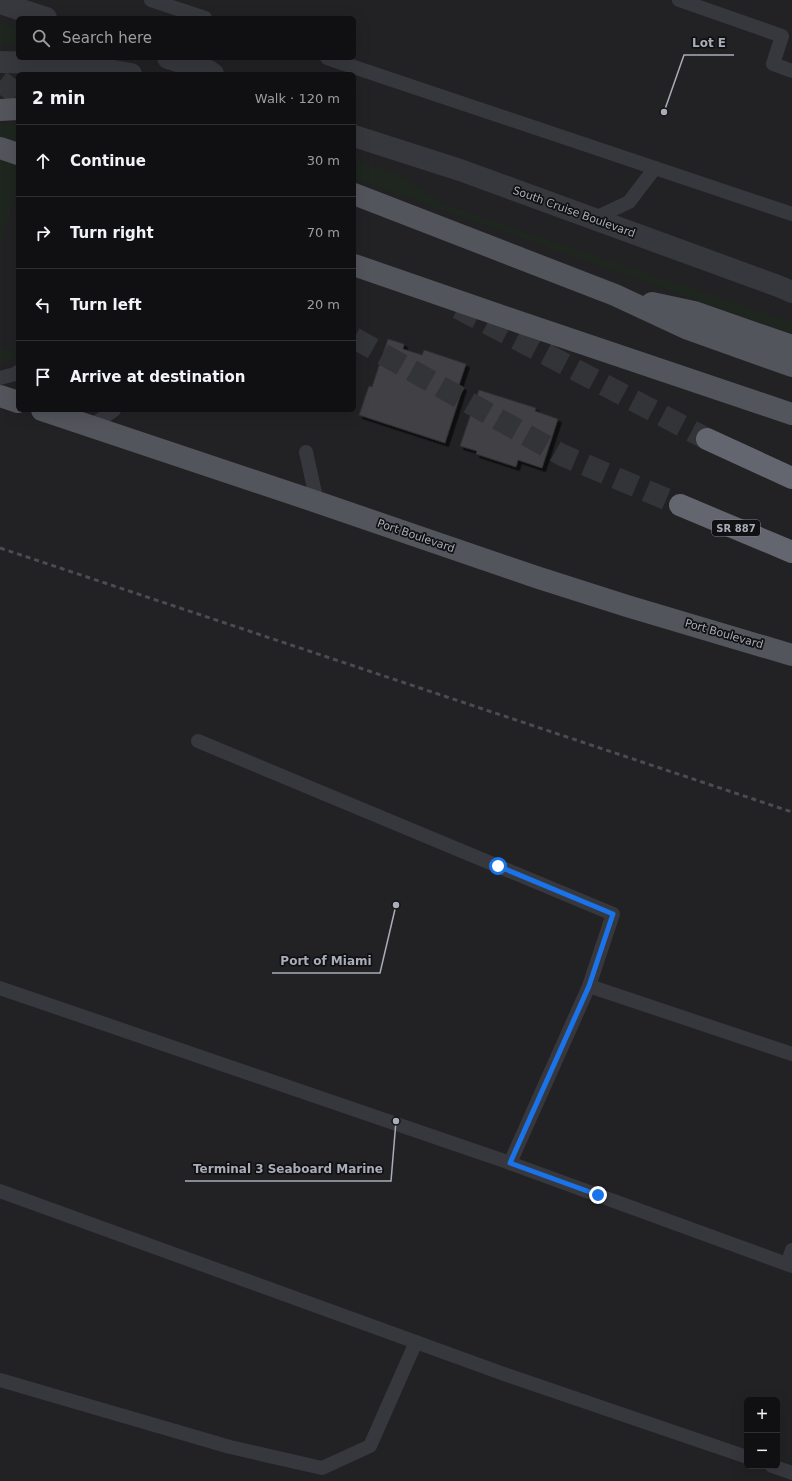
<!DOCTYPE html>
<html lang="en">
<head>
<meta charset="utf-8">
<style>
	body { margin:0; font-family:"DejaVu Sans",sans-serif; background:#1e1e20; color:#f1f3f6 }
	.controls { position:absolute; right:12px; bottom:12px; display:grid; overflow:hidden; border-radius:6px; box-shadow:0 4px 16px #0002 }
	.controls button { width:36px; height:36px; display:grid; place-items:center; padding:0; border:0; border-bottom:1px solid #303032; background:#101012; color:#f1f3f6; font:20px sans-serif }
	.stop { position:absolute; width:12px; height:12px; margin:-9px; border:3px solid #1a73e8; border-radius:50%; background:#fff }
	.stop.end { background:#1a73e8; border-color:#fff; box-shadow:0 1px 4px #0008 }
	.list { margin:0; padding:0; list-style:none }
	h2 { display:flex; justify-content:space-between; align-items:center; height:52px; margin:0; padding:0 16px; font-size:17px }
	h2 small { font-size:13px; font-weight:400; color:#9c9d9f }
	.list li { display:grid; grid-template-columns:26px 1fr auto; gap:12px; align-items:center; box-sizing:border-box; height:72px; padding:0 16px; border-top:1px solid #303032 }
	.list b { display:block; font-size:15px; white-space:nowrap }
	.list em { font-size:13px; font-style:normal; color:#9c9d9f }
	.icon { flex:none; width:22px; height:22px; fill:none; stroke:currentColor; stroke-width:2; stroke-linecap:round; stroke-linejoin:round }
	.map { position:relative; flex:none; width:792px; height:1481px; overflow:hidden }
	.search { position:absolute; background:#101012; box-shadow:0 4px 16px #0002; left:16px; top:16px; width:340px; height:44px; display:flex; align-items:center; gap:10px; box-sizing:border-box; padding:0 14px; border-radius:6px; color:#9c9d9f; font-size:15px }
	.panel { position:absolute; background:#101012; box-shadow:0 4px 16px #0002; left:16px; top:72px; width:340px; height:340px; border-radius:6px }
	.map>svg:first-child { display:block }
</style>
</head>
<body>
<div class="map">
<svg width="792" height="1481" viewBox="0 0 792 1481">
	<defs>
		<filter id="shadow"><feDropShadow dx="3.5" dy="3.5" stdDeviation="0" flood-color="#0009"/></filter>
	</defs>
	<rect width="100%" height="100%" fill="#161618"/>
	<path fill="#222225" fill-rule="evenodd" d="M0,0H792V1481H0ZM18,18H354V58H18ZM18,74H354V410H18ZM747,1400H777V1466H747Z"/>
	<g fill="#1e261f">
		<polygon points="0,23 18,28 18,45 0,46"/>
		<polygon points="0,79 18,79 18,93 0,94"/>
		<polygon points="0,122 18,125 18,187 0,248"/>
		<polygon points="354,160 396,173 440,201 477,216 792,322 792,334 354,179"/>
		<polygon points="0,347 18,354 18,357 0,364"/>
	</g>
	<g fill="#404145" stroke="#303034" filter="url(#shadow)">
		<polygon points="388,339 404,344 403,349 422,355 424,350 466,364 459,385 463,387 445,443 359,415 369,386 372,387"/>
		<polygon points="479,390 536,408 535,411 558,419 542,468 518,460 516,467 476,454 477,451 460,446"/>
	</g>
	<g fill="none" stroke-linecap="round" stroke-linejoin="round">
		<g stroke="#333438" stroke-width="22" stroke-dasharray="22 11" stroke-linecap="butt">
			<polyline points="0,81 18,95"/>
			<polyline points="458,308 707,439"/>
			<polyline points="354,338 562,455 680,505"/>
		</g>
		<g stroke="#37383d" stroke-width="14">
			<polyline points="151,0 205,18"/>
			<polyline points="679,0 782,36 773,64 792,71"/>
			<polyline points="327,58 792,214"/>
			<polyline points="593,219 629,202 655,168"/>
			<polyline points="0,378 15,374 18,372"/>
			<polyline points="90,427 114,410"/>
			<polyline points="306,452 317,502"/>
			<polyline points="198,741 613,914 589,986 510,1163"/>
			<polyline points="589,986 792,1054"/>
			<polyline points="0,988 510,1163 792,1266"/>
			<polyline points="0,1191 504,1374 747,1457"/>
			<polyline points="787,1264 792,1250"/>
			<polyline points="0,1380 230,1447 322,1468 370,1446 416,1342"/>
			<polyline points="772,1466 792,1473"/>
		</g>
		<g stroke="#37383d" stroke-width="22">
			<polyline points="0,3 46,18"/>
			<polyline points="168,58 209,71 213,74"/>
			<polyline points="0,62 43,63 96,68 131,74"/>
			<polyline points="354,136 460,170 778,286 792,292"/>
		</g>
		<g stroke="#53555c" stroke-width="22">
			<polyline points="0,110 18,109"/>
			<polyline points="0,148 18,154"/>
			<polyline points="354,194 615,295 688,329 792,366"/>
			<polyline points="354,265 519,322 792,414"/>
			<polyline points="652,303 694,312 792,346"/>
			<polyline points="0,396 18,402"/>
			<polyline points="42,410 317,502 536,577 627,606 792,655"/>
		</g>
		<g stroke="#63666e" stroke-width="22">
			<polyline points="707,439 792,478"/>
			<polyline points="680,505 792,552"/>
		</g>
		<polyline stroke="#4a4c52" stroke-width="3" stroke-dasharray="5 4" stroke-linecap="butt" points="0,548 792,812"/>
	</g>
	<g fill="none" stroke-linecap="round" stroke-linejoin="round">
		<polyline stroke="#1a73e8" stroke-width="5" points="498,866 613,914 589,986 510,1163 598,1195"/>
	</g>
	<g text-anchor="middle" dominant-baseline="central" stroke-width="3.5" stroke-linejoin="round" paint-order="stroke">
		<rect fill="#111113" stroke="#7b7e86" stroke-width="1" x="712" y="520" width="48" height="16" rx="3"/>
		<g font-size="10" font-weight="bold" fill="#a8adb8">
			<text x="736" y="528">SR 887</text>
		</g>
		<g font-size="11" fill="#a8adb8" stroke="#111113">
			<text transform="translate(574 212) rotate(20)">South Cruise Boulevard</text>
			<text transform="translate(416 536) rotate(19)">Port Boulevard</text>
			<text transform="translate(724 634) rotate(16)">Port Boulevard</text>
		</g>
	</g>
	<path fill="none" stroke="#a8adb8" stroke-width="1.5" d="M664 112L684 55H734M396 905L380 973H272M396 1121L391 1181H185"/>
	<g fill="#a8adb8" stroke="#111113" stroke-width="1.5">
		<circle cx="664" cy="112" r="4"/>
		<circle cx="396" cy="905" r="4"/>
		<circle cx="396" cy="1121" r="4"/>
	</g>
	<g font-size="12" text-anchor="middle" font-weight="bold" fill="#a8adb8" stroke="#111113" stroke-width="3.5" stroke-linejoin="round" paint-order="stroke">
		<text x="709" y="47">Lot E</text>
		<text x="326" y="965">Port of Miami</text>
		<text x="288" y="1173">Terminal 3 Seaboard Marine</text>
	</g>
</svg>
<div class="controls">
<button>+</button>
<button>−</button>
</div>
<div class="stop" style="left:498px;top:866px"></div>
<div class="stop end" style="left:598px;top:1195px"></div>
<div class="search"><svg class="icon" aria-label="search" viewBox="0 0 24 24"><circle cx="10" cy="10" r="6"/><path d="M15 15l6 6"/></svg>Search here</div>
<section class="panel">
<h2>2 min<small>Walk · 120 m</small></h2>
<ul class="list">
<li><svg class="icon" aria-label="ahead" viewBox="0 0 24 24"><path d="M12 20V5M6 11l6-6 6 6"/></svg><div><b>Continue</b></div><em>30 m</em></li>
<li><svg class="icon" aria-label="right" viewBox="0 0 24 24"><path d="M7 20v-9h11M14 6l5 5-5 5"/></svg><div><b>Turn right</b></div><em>70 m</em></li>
<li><svg class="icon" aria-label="left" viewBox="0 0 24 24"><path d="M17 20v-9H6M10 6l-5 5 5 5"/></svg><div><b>Turn left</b></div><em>20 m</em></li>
<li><svg class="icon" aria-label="arrive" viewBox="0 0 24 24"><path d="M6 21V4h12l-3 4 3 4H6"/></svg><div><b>Arrive at destination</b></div></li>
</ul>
</section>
</div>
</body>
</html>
